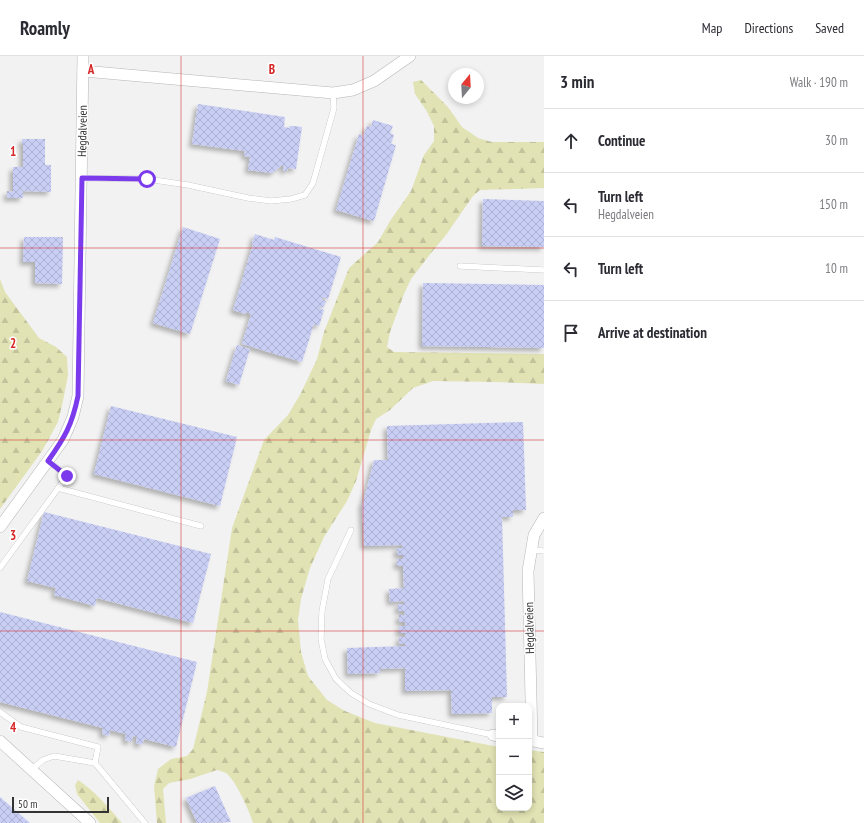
<!DOCTYPE html>
<html lang="en">
<head>
<meta charset="utf-8">
<style>
	body { margin:0; font-family:"PT Sans Narrow",sans-serif; background:#f7f7f7; color:#2b2b33 }
	.controls { position:absolute; right:12px; bottom:12px; display:grid; overflow:hidden; border-radius:8px; box-shadow:0 2px 6px #0003 }
	.controls button { width:36px; height:36px; display:grid; place-items:center; padding:0; border:0; border-bottom:1px solid #e1e1e2; background:#fff; color:#2b2b33; font:20px sans-serif }
	.compass { position:absolute; left:448px; top:12px; width:36px; height:36px; border-radius:50%; background:#fff; box-shadow:0 2px 6px #0003; rotate:18deg }
	.scale { position:absolute; left:12px; bottom:10px; width:97px; box-sizing:border-box; padding-left:4px; border:2px solid #333; border-top:0; font-size:11px; line-height:14px; white-space:nowrap; color:#333; -webkit-text-stroke:3px #fff; paint-order:stroke }
	.stop { position:absolute; width:12px; height:12px; margin:-9px; border:3px solid #7c3aed; border-radius:50%; background:#fff }
	.stop.end { background:#7c3aed; border-color:#fff; box-shadow:0 1px 4px #0008 }
	.list { margin:0; padding:0; list-style:none }
	h2 { display:flex; justify-content:space-between; align-items:center; height:52px; margin:0; padding:0 16px; font-size:17px }
	h2 small { font-size:13px; font-weight:400; color:#7c7c81 }
	.list li { display:grid; grid-template-columns:26px 1fr auto; gap:12px; align-items:center; box-sizing:border-box; height:64px; padding:0 16px; border-top:1px solid #e1e1e2 }
	.list b { display:block; font-size:15px; white-space:nowrap }
	.list p { margin:0; font-size:13px; white-space:nowrap; color:#7c7c81 }
	.list em { font-size:13px; font-style:normal; color:#7c7c81 }
	.icon { flex:none; width:22px; height:22px; fill:none; stroke:currentColor; stroke-width:2; stroke-linecap:round; stroke-linejoin:round }
	.map { position:relative; flex:none; width:544px; height:767px; overflow:hidden }
	header { display:flex; align-items:center; gap:24px; box-sizing:border-box; height:56px; padding:0 20px; background:#fff; border-bottom:1px solid #e1e1e2 }
	header strong { font-size:19px }
	nav { display:flex; gap:22px; margin-inline-start:auto; font-size:14px }
	main { display:flex }
	aside { flex:1; background:#fff }
	.map>svg:first-child { display:block }
</style>
</head>
<body>
<header>
<strong>Roamly</strong>
<nav><a>Map</a><a>Directions</a><a>Saved</a></nav>
</header>
<main>
<div class="map">
<svg width="544" height="767" viewBox="0 0 544 767">
	<defs>
		<pattern id="forest-firs" width="22" height="20" patternUnits="userSpaceOnUse"><rect width="22" height="20" fill="#e1e3b4"/><path d="M5 1l3.5 6h-7zM16 11l3.5 6h-7z" fill="#c2c39b"/></pattern>
		<pattern id="building-cross-hatch" width="8" height="8" patternUnits="userSpaceOnUse"><rect width="8" height="8" fill="#c9cef5"/><path d="M0 0l8 8M0 8l8-8" fill="none" stroke="#adb1d2"/></pattern>
		<filter id="shadow"><feDropShadow dx="-3.5" dy="3.5" stdDeviation="2" flood-color="#0004"/></filter>
	</defs>
	<rect width="100%" height="100%" fill="#f2f2f3"/>
	<g fill="url(#forest-firs)">
		<path d="M421,24L448,51L462,71L478,82L492,86H544V132L480,134L473,140L446,179L431,197L411,223L404,238L390,276L387,291L394,296L544,298V328L496,326L433,325L413,332L390,354L376,363L371,374L356,425L347,445L324,481L310,512L301,543L298,564L301,596L308,620L327,644L345,655L375,667L499,691V752H529V694L544,696V767H253C250,756 235,723 226,717C224,716 220,715 217,714L190,723L169,727L163,733L166,767H157L154,730L158,713L171,703L187,700L193,693L207,636L232,472L264,384L288,359L301,337L317,303L324,276L349,212L378,186L390,165L411,135L424,99L434,85V70L426,54L415,38L413,26Z"/>
		<polygon points="0,223 5,236 39,282 56,291 67,301 68,319 63,345 58,366 42,395 0,453"/>
		<path d="M78,724C95,735 109,752 122,767H100L77,738L75,729Z"/>
	</g>
	<g fill="url(#building-cross-hatch)" filter="url(#shadow)">
		<polygon points="198,48 285,61 284,71 289,72 290,70 294,70 302,71 296,113 288,112 287,115 283,115 284,110 281,110 272,117 248,114 250,101 244,100 245,95 192,88"/>
		<polygon points="373,64 393,70 390,77 394,79 391,88 396,89 374,165 336,154 359,78 363,80 367,70 371,71"/>
		<polygon points="22,83 45,83 45,109 51,109 51,136 23,135 23,142 7,142 7,135 13,136 13,111 23,111 23,88 22,88"/>
		<polygon points="483,143 544,145 544,191 482,190"/>
		<polygon points="183,171 220,183 190,278 153,267"/>
		<polygon points="255,178 274,184 275,181 341,201 328,243 322,241 321,243 326,245 324,251 319,251 319,252 324,254 319,270 314,268 302,306 242,288 251,258 246,256 245,258 233,254 253,188 252,187"/>
		<polygon points="24,181 63,181 62,228 35,227 35,206 23,206"/>
		<polygon points="423,227 544,229 544,292 422,290"/>
		<polygon points="237,289 250,293 239,329 226,325"/>
		<polygon points="111,350 237,381 220,450 94,418"/>
		<polygon points="523,366 526,454 513,454 513,461 502,461 507,641 492,641 492,657 452,658 451,634 405,635 405,613 406,612 380,613 380,617 348,618 347,592 405,590 405,588 399,588 399,581 405,581 405,577 399,577 399,570 405,570 405,566 399,566 399,559 405,559 404,555 398,555 398,548 404,548 404,545 390,546 389,533 404,532 403,510 397,510 397,503 403,503 403,499 397,499 397,492 402,492 402,489 364,490 362,447 363,447 374,404 388,404 387,370"/>
		<polygon points="44,456 211,498 193,567 97,542 95,550 54,539 56,532 27,525"/>
		<polygon points="0,556 197,606 176,691 144,683 142,689 136,687 137,681 133,680 131,686 125,684 126,678 110,674 109,680 102,678 103,672 0,646"/>
		<polygon points="215,730 231,766 197,767 186,742"/>
		<polygon points="0,741 30,767 0,767"/>
	</g>
	<g fill="none" stroke-linecap="round" stroke-linejoin="round">
		<defs>
			<g id="service">
				<polyline points="82,122 147,123 188,129 248,142 271,145 291,143 305,139 313,127 334,52 333,37"/>
				<polyline points="460,210 544,214"/>
				<polyline points="58,432 201,470"/>
				<polyline points="351,474 328,523 322,555 321,583 325,603 336,623 351,637 369,648 398,659 493,679"/>
				<polyline points="531,494 544,495"/>
				<polyline points="0,512 67,420 48,405"/>
				<polyline points="0,656 21,671 98,691 95,707 54,700 43,704 32,713"/>
				<polyline points="95,707 145,767"/>
			</g>
			<g id="minor">
				<polyline points="83,15 333,37 353,34 374,25 410,0"/>
				<polyline points="0,471 63,384 73,361 78,340 83,0"/>
				<polyline points="493,679 499,680"/>
				<polyline points="529,684 544,687"/>
				<polyline points="0,685 90,767"/>
				<polyline points="532,685 528,515 534,479 544,462"/>
			</g>
		</defs>
		<use href="#service" stroke="#b5b5b6" stroke-width="6"/>
		<use href="#minor" stroke="#b5b5b6" stroke-width="12"/>
		<use href="#service" stroke="#fff" stroke-width="5.5"/>
		<use href="#minor" stroke="#fff" stroke-width="11"/>
	</g>
	<g fill="none" stroke-linecap="round" stroke-linejoin="round">
		<path stroke="#7c3aed" stroke-width="5" d="M67,420L48,405C65,381 72,369 78,340L82,122L147,123"/>
	</g>
	<path fill="none" stroke="#d62828" stroke-width="1" stroke-opacity="0.55" d="M181,0V767M363,0V767M0,192H544M0,384H544M0,575H544"/>
	<g text-anchor="middle" dominant-baseline="central" stroke-width="3" stroke-linejoin="round" paint-order="stroke">
		<g font-size="12" fill="#333" stroke="#fff">
			<text transform="translate(82 75) rotate(-89)">Hegdalveien</text>
			<text transform="translate(529 572) rotate(-91)">Hegdalveien</text>
		</g>
	</g>
	<g font-size="13" text-anchor="middle" font-weight="bold" fill="#d62828" stroke="#fff" stroke-width="3" stroke-linejoin="round" paint-order="stroke">
		<text x="91" y="18">A</text>
		<text x="272" y="18">B</text>
		<text x="13" y="100">1</text>
		<text x="13" y="292">2</text>
		<text x="13" y="484">3</text>
		<text x="13" y="676">4</text>
	</g>
</svg>
<div class="controls">
<button>+</button>
<button>−</button>
<button><svg class="icon" aria-label="layers" viewBox="0 0 24 24"><path d="M12 4l9 5-9 5-9-5zM3 14l9 5 9-5"/></svg></button>
</div>
<svg class="compass" viewBox="-18 -18 36 36"><path d="M0-13l5 13h-10z" fill="#e53935"/><path d="M0 13l5-13h-10z" fill="#7c7c81"/></svg>
<div class="scale">50 m</div>
<div class="stop" style="left:147px;top:123px"></div>
<div class="stop end" style="left:67px;top:420px"></div>
</div>
<aside>
<h2>3 min<small>Walk · 190 m</small></h2>
<ul class="list">
<li><svg class="icon" aria-label="ahead" viewBox="0 0 24 24"><path d="M12 20V5M6 11l6-6 6 6"/></svg><div><b>Continue</b></div><em>30 m</em></li>
<li><svg class="icon" aria-label="left" viewBox="0 0 24 24"><path d="M17 20v-9H6M10 6l-5 5 5 5"/></svg><div><b>Turn left</b><p>Hegdalveien</p></div><em>150 m</em></li>
<li><svg class="icon" aria-label="left" viewBox="0 0 24 24"><path d="M17 20v-9H6M10 6l-5 5 5 5"/></svg><div><b>Turn left</b></div><em>10 m</em></li>
<li><svg class="icon" aria-label="arrive" viewBox="0 0 24 24"><path d="M6 21V4h12l-3 4 3 4H6"/></svg><div><b>Arrive at destination</b></div></li>
</ul>
</aside>
</main>
</body>
</html>
